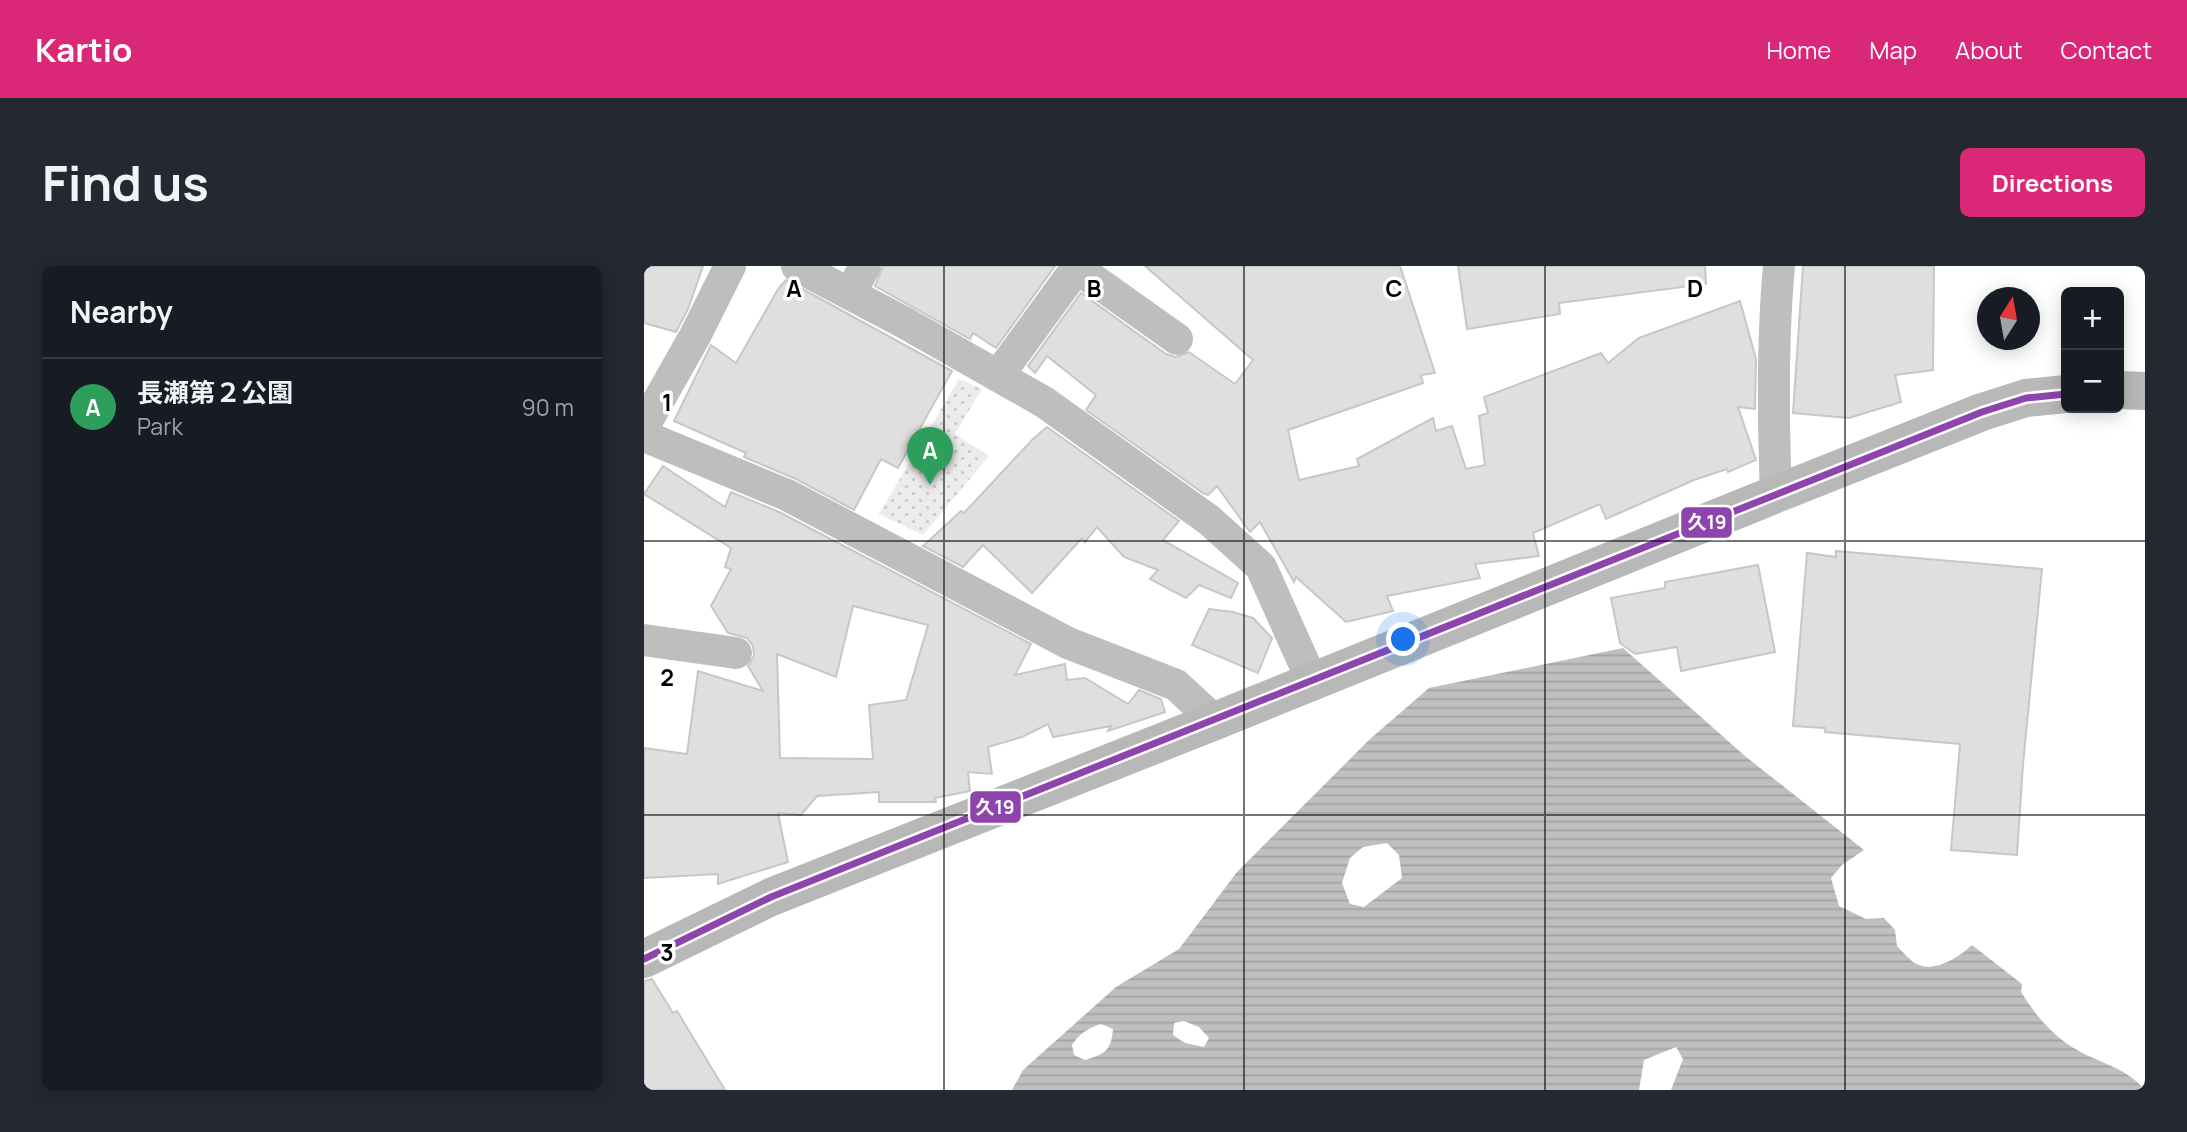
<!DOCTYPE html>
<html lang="en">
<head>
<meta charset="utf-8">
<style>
	body { margin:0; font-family:Manrope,"Noto Sans JP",sans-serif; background:#242831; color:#f1f3f6 }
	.controls { position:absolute; right:21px; top:21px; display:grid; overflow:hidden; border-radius:10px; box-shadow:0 4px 18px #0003 }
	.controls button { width:63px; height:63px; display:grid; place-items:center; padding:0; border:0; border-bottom:2px solid #363941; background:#171b24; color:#f1f3f6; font:35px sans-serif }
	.compass { position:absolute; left:1333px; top:21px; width:63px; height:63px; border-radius:50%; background:#171b24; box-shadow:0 4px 18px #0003; rotate:11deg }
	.you { position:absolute; left:760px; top:374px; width:24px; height:24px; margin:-18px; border:5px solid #fff; border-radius:50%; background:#1a73e8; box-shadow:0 0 0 10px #1a73e833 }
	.badge { display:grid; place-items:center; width:46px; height:46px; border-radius:50%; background:#db2777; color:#fff; font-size:23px; font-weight:700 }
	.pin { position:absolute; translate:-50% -58px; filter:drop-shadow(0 2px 4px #0008) }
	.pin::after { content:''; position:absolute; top:37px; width:24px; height:21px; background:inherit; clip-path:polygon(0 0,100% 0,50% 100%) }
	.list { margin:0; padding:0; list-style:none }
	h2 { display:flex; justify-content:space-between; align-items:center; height:91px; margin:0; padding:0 28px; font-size:30px }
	h2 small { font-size:23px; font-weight:400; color:#9ea1a6 }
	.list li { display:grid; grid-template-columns:46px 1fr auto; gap:21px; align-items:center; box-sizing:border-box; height:98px; padding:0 28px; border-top:2px solid #363941 }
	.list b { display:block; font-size:26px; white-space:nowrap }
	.list p { margin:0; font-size:23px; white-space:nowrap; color:#9ea1a6 }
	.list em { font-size:23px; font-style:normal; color:#9ea1a6 }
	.map { position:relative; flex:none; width:1501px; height:824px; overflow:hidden; border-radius:10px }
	header { display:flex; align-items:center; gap:42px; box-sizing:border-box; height:98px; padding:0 35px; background:#db2777; color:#fff }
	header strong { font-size:33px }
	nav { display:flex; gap:38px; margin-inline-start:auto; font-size:24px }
	.intro { display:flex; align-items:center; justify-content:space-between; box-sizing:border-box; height:168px; padding:0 42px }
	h1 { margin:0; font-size:49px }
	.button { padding:18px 32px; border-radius:10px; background:#db2777; color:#fff; font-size:24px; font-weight:700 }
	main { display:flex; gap:42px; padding:0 42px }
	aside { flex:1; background:#171b24; border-radius:10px; box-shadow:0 4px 18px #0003 }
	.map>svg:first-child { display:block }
</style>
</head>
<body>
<header>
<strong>Kartio</strong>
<nav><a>Home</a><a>Map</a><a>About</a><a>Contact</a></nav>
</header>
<div class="intro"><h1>Find us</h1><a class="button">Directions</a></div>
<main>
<aside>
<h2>Nearby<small></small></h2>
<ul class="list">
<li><span class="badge" style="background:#2e9e5b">A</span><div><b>長瀬第２公園</b><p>Park</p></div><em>90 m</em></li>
</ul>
</aside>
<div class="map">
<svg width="1501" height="824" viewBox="0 0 1501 824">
	<defs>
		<pattern id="park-dots" width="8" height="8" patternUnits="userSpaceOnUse" patternTransform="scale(1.75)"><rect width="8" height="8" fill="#ececec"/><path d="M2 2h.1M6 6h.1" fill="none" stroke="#c9c9c9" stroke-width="1.8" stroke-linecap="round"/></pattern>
		<pattern id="water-rules" width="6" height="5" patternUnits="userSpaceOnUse" patternTransform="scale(1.75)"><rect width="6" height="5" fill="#bfbfbf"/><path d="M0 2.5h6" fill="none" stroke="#a2a2a2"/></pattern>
	</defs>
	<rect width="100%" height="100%" fill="#fff"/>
	<polygon fill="url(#park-dots)" points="315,113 338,123 311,168 345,190 279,269 235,248"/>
	<path fill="url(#water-rules)" fill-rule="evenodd" d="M979,382L1101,490L1220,584L1198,599L1187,612L1195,640L1222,653L1240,652L1251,664L1253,680C1258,685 1263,691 1269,696C1288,709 1314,692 1328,679L1378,718L1377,726C1393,751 1409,771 1435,785C1460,799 1481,801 1501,824H1027L1039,793L1032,781L1000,794L995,824H368L379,804L472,721L535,683L593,606L726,473L785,422ZM743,577L755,589L758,612L720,641L706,638L698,617L706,592L719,581ZM540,755L555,761L565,772L560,781L541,777L529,769L530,757ZM457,758L469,763C467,785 461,788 441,794L430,789L428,779C435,768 444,762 457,758Z"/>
	<g fill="#dfdfdf" stroke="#c7c7c7" stroke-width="2" fill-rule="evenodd">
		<polygon points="0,0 59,0 44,43 32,66 0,57"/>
		<polygon points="239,0 411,0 352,82 329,67 326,73 231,20"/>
		<polygon points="501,0 756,0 791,107 777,109 779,117 644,164 655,214 715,200 713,193 789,152 792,165 808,160 822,203 841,199 835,150 844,147 840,131 957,87 964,97 995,72 1096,35 1112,93 1111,143 1094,141 1112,194 1084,206 1083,203 1050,214 962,253 956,238 889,267 895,290 831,298 836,312 743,330 749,345 702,356 652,311 650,316 616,256 606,266 573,220 564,229 559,227 442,144 452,129 403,90 391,107 384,100 437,27 522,88 532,91 545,86 591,118 609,94"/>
		<polygon points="814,0 1061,0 1062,18 915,37 916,48 823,63"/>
		<polygon points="1159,0 1290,0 1289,104 1251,109 1257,136 1205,152 1149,147"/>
		<polygon points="142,14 308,105 254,202 237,193 210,244 152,213 100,191 102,187 30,155 67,79 92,97 134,23"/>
		<polygon points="403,161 535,255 519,274 594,317 587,332 555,319 542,332 506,313 514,304 480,291 453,261 441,276 438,272 388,327 339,279 319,301 279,280 317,245 320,247 388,174"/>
		<path d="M19,200L81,241L87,226L135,246L387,378L371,409L421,398L423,414L441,412L484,438L495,424L517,433L521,446L464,465L467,460L409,471L404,458L378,471L344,481L348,508L324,506L326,525L291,532L292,536H235V526L173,530L157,549L134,547L144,596L74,618V608L0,612V482L43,488L54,405L119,425L104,400L110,390L109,380L103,372L84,367L67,340L87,303L81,301L87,282L0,228ZM209,340L284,359L262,434L225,439L229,493L136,492L133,388L192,411Z"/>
		<polygon points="1192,285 1398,303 1379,498 1373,589 1307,584 1316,478 1181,466 1181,462 1149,460 1163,287 1192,291"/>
		<polygon points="1114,299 1131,386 1037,405 1033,381 991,388 976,377 967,332 1021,322 1021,316"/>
		<polygon points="565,343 589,346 609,352 628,372 614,407 548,379"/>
		<polygon points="8,713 29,747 33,745 81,824 0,824 0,715"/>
	</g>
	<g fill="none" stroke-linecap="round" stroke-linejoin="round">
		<g stroke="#bebebe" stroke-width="32">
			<polyline points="153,0 261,57 400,136 565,254 617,301 668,415"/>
			<polyline points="433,2 533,73"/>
			<polyline points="206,28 221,0"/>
			<polyline points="354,110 434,0"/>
			<polyline points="0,160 51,70 86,0"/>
			<polyline points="0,170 143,229 424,377 532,419 571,455"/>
			<path d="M1132,228C1129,152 1128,76 1135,0"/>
			<polyline points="0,374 92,387"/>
		</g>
		<g stroke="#b8b8b8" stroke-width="38">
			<polyline points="1475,124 1501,125"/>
			<polyline points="0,693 127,631 571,455 1132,228 1338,146 1382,132 1422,128"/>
		</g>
		<defs>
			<polyline id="bus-1" points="0,693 127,631 1338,146 1382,132 1422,128"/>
		</defs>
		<use href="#bus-1" stroke="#fff" stroke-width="12"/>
		<use href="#bus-1" stroke="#8e44ad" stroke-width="7"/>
	</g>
	<path fill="none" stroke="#000" stroke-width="2" stroke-opacity="0.55" d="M300,0V824M600,0V824M901,0V824M1201,0V824M0,275H1501M0,549H1501"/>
	<g font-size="23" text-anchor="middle" font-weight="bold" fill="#000" stroke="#fff" stroke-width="7" stroke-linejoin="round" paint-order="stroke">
		<text x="150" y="31">A</text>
		<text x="450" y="31">B</text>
		<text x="750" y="31">C</text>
		<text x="1051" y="31">D</text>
		<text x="23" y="145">1</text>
		<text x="23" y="420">2</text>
		<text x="23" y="695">3</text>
	</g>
	<g stroke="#fff" stroke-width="2.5">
		<rect x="1036" y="240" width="53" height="33" rx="7" fill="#8e44ad"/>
		<rect x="325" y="524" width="53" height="34" rx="7" fill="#8e44ad"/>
	</g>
	<g font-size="19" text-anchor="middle" font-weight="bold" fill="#fff">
		<text x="1063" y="263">久19</text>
		<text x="351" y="548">久19</text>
	</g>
</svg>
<div class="controls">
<button>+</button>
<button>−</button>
</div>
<svg class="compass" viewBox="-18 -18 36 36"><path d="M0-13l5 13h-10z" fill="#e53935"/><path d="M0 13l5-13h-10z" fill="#9ea1a6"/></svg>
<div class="you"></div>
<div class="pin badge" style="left:286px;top:219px;background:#2e9e5b">A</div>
</div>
</main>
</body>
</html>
